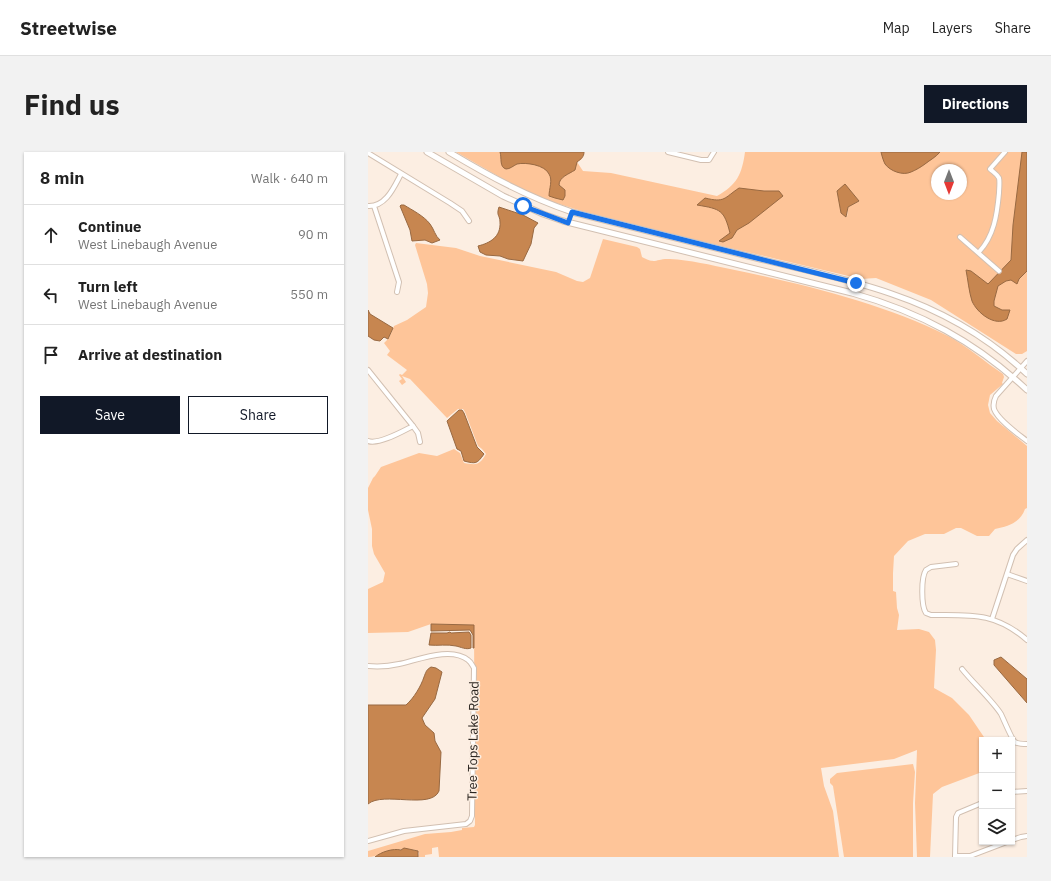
<!DOCTYPE html>
<html lang="en">
<head>
<meta charset="utf-8">
<style>
	body { margin:0; font-family:"IBM Plex Sans",sans-serif; background:#f2f2f2; color:#222 }
	.controls { position:absolute; right:12px; bottom:12px; display:grid; overflow:hidden; border-radius:0px; box-shadow:0 1px 3px #0004 }
	.controls button { width:36px; height:36px; display:grid; place-items:center; padding:0; border:0; border-bottom:1px solid #e0e0e0; background:#fff; color:#222; font:20px sans-serif }
	.compass { position:absolute; left:563px; top:12px; width:36px; height:36px; border-radius:50%; background:#fff; box-shadow:0 1px 3px #0004; rotate:180deg }
	.stop { position:absolute; width:12px; height:12px; margin:-9px; border:3px solid #1a73e8; border-radius:50%; background:#fff }
	.stop.end { background:#1a73e8; border-color:#fff; box-shadow:0 1px 4px #0008 }
	.list { margin:0; padding:0; list-style:none }
	h2 { display:flex; justify-content:space-between; align-items:center; height:52px; margin:0; padding:0 16px; font-size:17px }
	h2 small { font-size:13px; font-weight:400; color:#767676 }
	.list li { display:grid; grid-template-columns:26px 1fr auto; gap:12px; align-items:center; box-sizing:border-box; height:60px; padding:0 16px; border-top:1px solid #e0e0e0 }
	.list b { display:block; font-size:15px; white-space:nowrap }
	.list p { margin:0; font-size:13px; white-space:nowrap; color:#767676 }
	.list em { font-size:13px; font-style:normal; color:#767676 }
	.actions { display:flex; gap:8px; padding:12px 16px }
	.actions a { flex:1; padding:9px 0; border:1px solid #111827; border-radius:0px; text-align:center; font-size:14px; color:#111827 }
	.actions .main { background:#111827; color:#fff }
	.icon { flex:none; width:22px; height:22px; fill:none; stroke:currentColor; stroke-width:2; stroke-linecap:round; stroke-linejoin:round }
	.map { position:relative; flex:none; width:659px; height:705px; overflow:hidden; border-radius:0px }
	header { display:flex; align-items:center; gap:24px; box-sizing:border-box; height:56px; padding:0 20px; background:#fff; border-bottom:1px solid #e0e0e0 }
	header strong { font-size:19px }
	nav { display:flex; gap:22px; margin-inline-start:auto; font-size:14px }
	.intro { display:flex; align-items:center; justify-content:space-between; box-sizing:border-box; height:96px; padding:0 24px }
	h1 { margin:0; font-size:28px }
	.button { padding:10px 18px; border-radius:0px; background:#111827; color:#fff; font-size:14px; font-weight:700 }
	main { display:flex; gap:24px; padding:0 24px }
	aside { flex:1; background:#fff; border-radius:0px; box-shadow:0 1px 3px #0004 }
	.map>svg:first-child { display:block }
</style>
</head>
<body>
<header>
<strong>Streetwise</strong>
<nav><a>Map</a><a>Layers</a><a>Share</a></nav>
</header>
<div class="intro"><h1>Find us</h1><a class="button">Directions</a></div>
<main>
<aside>
<h2>8 min<small>Walk · 640 m</small></h2>
<ul class="list">
<li><svg class="icon" aria-label="ahead" viewBox="0 0 24 24"><path d="M12 20V5M6 11l6-6 6 6"/></svg><div><b>Continue</b><p>West Linebaugh Avenue</p></div><em>90 m</em></li>
<li><svg class="icon" aria-label="left" viewBox="0 0 24 24"><path d="M17 20v-9H6M10 6l-5 5 5 5"/></svg><div><b>Turn left</b><p>West Linebaugh Avenue</p></div><em>550 m</em></li>
<li><svg class="icon" aria-label="arrive" viewBox="0 0 24 24"><path d="M6 21V4h12l-3 4 3 4H6"/></svg><div><b>Arrive at destination</b></div></li>
</ul>
<div class="actions"><a class="main">Save</a><a>Share</a></div>
</aside>
<div class="map">
<svg width="659" height="705" viewBox="0 0 659 705">
	<rect width="100%" height="100%" fill="#fceee2"/>
	<g fill="#fec599" fill-rule="evenodd">
		<path d="M88,0H216L214,7L209,10L215,19L243,21L349,44C369,33 374,22 377,0H659V199L654,202H648L563,148L508,126L493,127L325,87L214,59L181,49L149,35ZM569,18H593V42H569ZM477,33L491,49L480,55L479,65L473,61L472,52Z"/>
		<path d="M235,87L269,95L272,97L274,105C288,113 288,106 302,107C322,108 343,113 362,117C434,132 514,151 580,184C599,194 617,210 635,222L636,225L634,231L635,232L622,243L620,253L622,261L629,269L659,294V356L657,357C652,371 640,374 627,377L621,384H609L593,376H588L576,382H557L540,389L526,404L525,421V439L528,440L529,456L531,463L529,478L551,477L561,480L567,488L568,498L566,536L584,546L601,563L618,588H614V620L574,635L565,642L562,705H549L547,651L549,598L526,607L453,616L456,634L465,659L471,705H71L70,695L64,696V702L57,703V705H50L51,701L48,698C44,698 42,697 38,697C36,697 31,697 29,697C18,698 10,705 0,705V699L57,682L83,680L94,678V676L106,675L107,673L106,473L63,472L40,480L0,481V437L15,430L17,421L6,402L4,394V377L0,358V336L5,326L7,324L13,315L51,301L69,304L86,297L92,301L96,311C108,313 111,314 118,302L114,297L110,294L97,260L95,257H90L79,266L42,227L34,224L38,230L34,233L31,229L34,227L31,223L32,222L34,223L39,218L19,203L22,199L16,191L21,186L26,174L39,168L58,155L60,141L59,132L47,93L48,91L88,96L112,104L188,120L209,129L215,130L222,126Z"/>
		<polygon points="545,612 547,620 545,651 545,705 476,705 465,634 462,631 462,627 469,621"/>
	</g>
	<g fill="#c78650" stroke="#986942">
		<path d="M132,0H216C216,5 213,7 209,10L207,18C201,22 191,25 191,33L197,38V44L195,48L187,46L181,44C181,37 185,28 181,22C177,13 158,10 149,12C145,14 142,17 138,17C131,15 134,6 132,0Z"/>
		<path d="M513,0H572C568,5 562,8 557,12C553,15 548,18 543,20C535,24 522,19 517,12C515,8 514,4 513,0Z"/>
		<path d="M654,0H659V119L651,127L649,132L643,128L638,129L630,134L626,149V154L634,158H642L639,167C627,175 609,161 604,149C601,140 600,128 598,118L603,119L620,132L643,108L645,73Z"/>
		<polygon points="477,32 491,49 480,55 478,65 473,61 469,39"/>
		<path d="M371,36L396,39H411L415,44L381,71L369,78L364,86L355,90L351,89L362,81C356,58 353,57 329,53L337,46C357,51 356,46 371,36Z"/>
		<path d="M33,53H36C44,58 56,64 62,72C66,77 67,84 72,88L64,91L57,88L44,89L42,78L32,54Z"/>
		<path d="M131,55L155,63L170,71L166,76L163,92L155,109L140,107L132,104L118,103L112,100L110,94C122,91 133,85 132,70C132,63 128,64 131,55Z"/>
		<polygon points="0,158 2,162 25,176 20,187 16,185 12,189 6,188 0,184"/>
		<path d="M91,258H94L96,261L109,295L116,302C109,312 108,312 96,309L93,299L89,297L79,269Z"/>
		<polygon points="63,472 106,473 106,496 105,496 105,483 102,478 63,479"/>
		<path d="M82,480L83,481L101,480L103,483V496C98,498 93,495 88,494C79,492 70,494 61,493L63,481H79Z"/>
		<polygon points="633,505 659,527 659,551 626,513 626,508"/>
		<path d="M63,515L68,516L74,520L67,547L54,566L57,573L66,581L67,589L73,600L71,639C63,658 15,639 0,652V553H38C46,546 53,534 56,525C58,520 58,518 63,515Z"/>
		<path d="M36,696L50,699V705H7C13,700 25,696 33,698Z"/>
	</g>
	<g fill="none" stroke-linecap="round" stroke-linejoin="round">
		<defs>
			<g id="minor">
				<polyline points="300,0 333,8 341,8 346,0"/>
				<polyline points="0,1 82,51 94,59 101,69"/>
				<path d="M0,54C18,55 26,35 33,22"/>
				<polyline points="6,54 31,130 29,140"/>
				<polyline points="592,85 631,119"/>
				<path d="M611,100C626,84 629,63 631,41C631,37 632,30 631,26C629,22 625,20 622,17L637,0"/>
				<path d="M659,209L628,244C626,248 625,253 626,257C630,268 650,282 659,289"/>
				<polyline points="0,218 45,274 50,281 52,290"/>
				<path d="M0,289C11,293 35,279 45,274"/>
				<path d="M588,412L563,415L558,418C553,425 553,454 558,461L563,463C603,463 627,460 659,488"/>
				<polyline points="639,422 659,429"/>
				<polyline points="624,467 645,403 649,397 659,388"/>
				<path d="M0,514C10,515 22,514 31,512C50,508 83,494 100,508C103,510 104,513 106,516L104,664L102,669L98,672L36,679L0,689"/>
				<path d="M594,517C605,531 624,548 633,562C636,568 644,588 647,590C650,592 655,592 659,592"/>
				<polyline points="644,640 659,639"/>
				<polyline points="644,688 653,685 659,684"/>
				<polyline points="587,704 602,704 639,690"/>
				<polyline points="587,705 588,665 590,661 614,651"/>
			</g>
			<g id="major">
				<path d="M59,0L135,44L175,62L195,69L484,141C552,160 608,190 659,238"/>
				<path d="M81,0C123,25 158,44 204,60C267,76 329,91 392,107C436,118 482,127 524,142C574,159 621,186 659,222"/>
			</g>
		</defs>
		<use href="#minor" stroke="#d2c0b2" stroke-width="6"/>
		<use href="#major" stroke="#d2c0b2" stroke-width="7"/>
		<use href="#minor" stroke="#fff" stroke-width="4"/>
		<use href="#major" stroke="#fff" stroke-width="5"/>
	</g>
	<g fill="none" stroke-linecap="round" stroke-linejoin="round">
		<polyline stroke="#1a73e8" stroke-width="5" points="155,54 200,71 204,60 488,131"/>
	</g>
	<g text-anchor="middle" dominant-baseline="central" stroke-width="3" stroke-linejoin="round" paint-order="stroke">
		<g font-size="13" fill="#2c2621" stroke="#fceee2">
			<text transform="translate(105 589) rotate(-89)">Tree Tops Lake Road</text>
		</g>
	</g>
</svg>
<div class="controls">
<button>+</button>
<button>−</button>
<button><svg class="icon" aria-label="layers" viewBox="0 0 24 24"><path d="M12 4l9 5-9 5-9-5zM3 14l9 5 9-5"/></svg></button>
</div>
<svg class="compass" viewBox="-18 -18 36 36"><path d="M0-13l5 13h-10z" fill="#e53935"/><path d="M0 13l5-13h-10z" fill="#767676"/></svg>
<div class="stop" style="left:155px;top:54px"></div>
<div class="stop end" style="left:488px;top:131px"></div>
</div>
</main>
</body>
</html>
